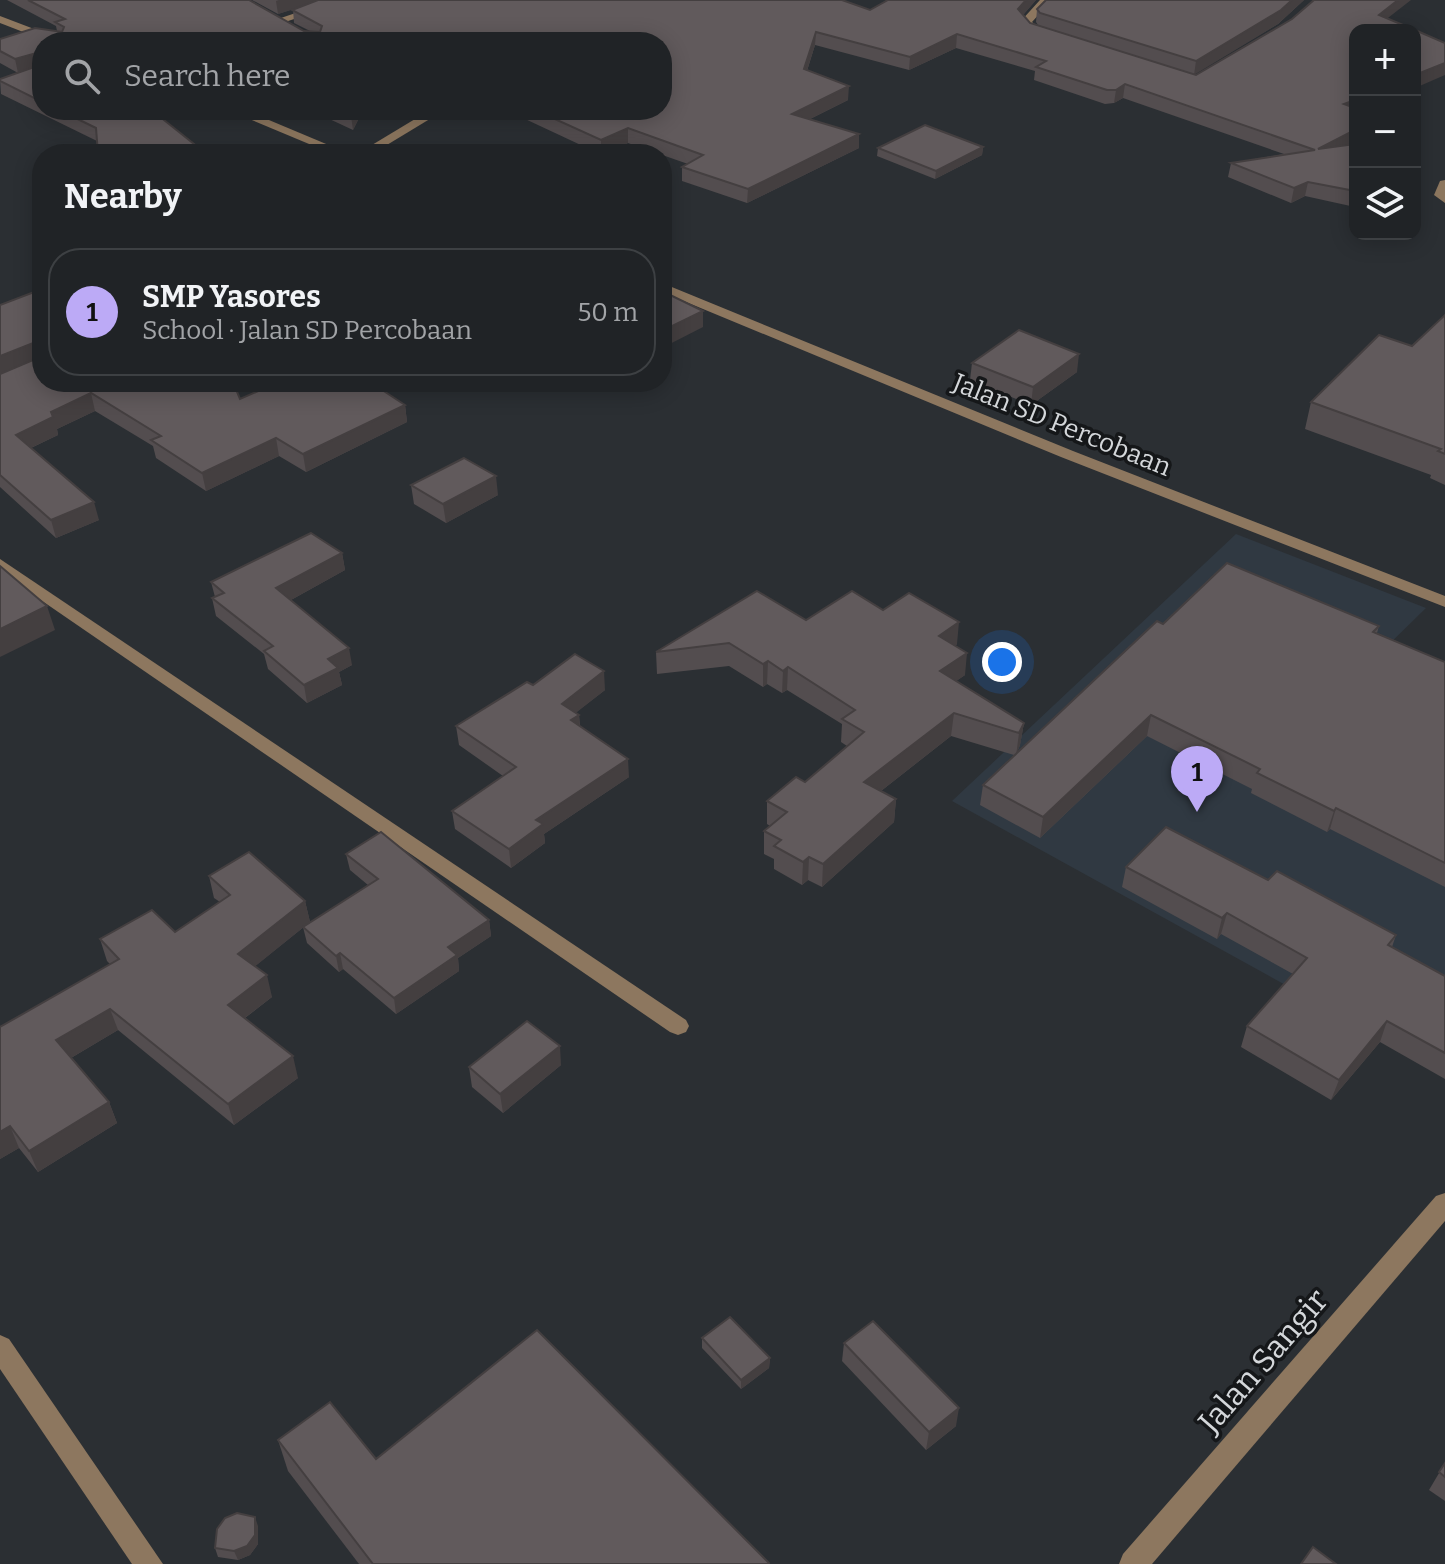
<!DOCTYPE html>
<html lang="en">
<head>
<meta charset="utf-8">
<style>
	body { margin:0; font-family:Bitter,serif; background:#2d2f32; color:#f1f3f6 }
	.controls { position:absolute; right:24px; top:24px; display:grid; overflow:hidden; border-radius:16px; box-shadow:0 4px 20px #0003 }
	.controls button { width:72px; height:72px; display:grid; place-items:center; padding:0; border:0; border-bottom:2px solid #3d4043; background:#202326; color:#f1f3f6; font:40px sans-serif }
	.you { position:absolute; left:1002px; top:662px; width:28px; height:28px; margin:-20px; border:6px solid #fff; border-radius:50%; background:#1a73e8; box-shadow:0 0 0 12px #1a73e833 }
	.badge { display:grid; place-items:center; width:52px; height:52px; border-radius:50%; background:#bcaaf6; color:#111; font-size:26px; font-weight:700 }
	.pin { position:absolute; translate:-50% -66px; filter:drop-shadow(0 2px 4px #0008) }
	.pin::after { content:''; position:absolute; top:42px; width:28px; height:24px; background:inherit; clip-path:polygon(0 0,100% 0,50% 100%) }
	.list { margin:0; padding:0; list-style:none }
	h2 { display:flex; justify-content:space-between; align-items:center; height:104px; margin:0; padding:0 32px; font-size:34px }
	h2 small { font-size:26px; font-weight:400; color:#a2a4a7 }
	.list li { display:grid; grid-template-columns:52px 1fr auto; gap:24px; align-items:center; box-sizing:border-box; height:128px; margin:0 16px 16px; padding:0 16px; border:2px solid #3d4043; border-radius:32px }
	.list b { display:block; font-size:30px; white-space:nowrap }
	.list p { margin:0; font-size:26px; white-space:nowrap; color:#a2a4a7 }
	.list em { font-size:26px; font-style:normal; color:#a2a4a7 }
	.icon { flex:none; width:44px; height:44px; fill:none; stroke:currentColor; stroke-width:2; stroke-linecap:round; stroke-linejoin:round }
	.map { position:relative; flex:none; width:1445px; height:1564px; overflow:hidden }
	.search { position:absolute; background:#202326; box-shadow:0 4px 20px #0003; left:32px; top:32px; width:640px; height:88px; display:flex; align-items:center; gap:20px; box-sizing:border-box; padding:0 28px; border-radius:32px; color:#a2a4a7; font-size:30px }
	.panel { position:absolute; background:#202326; box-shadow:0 4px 20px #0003; left:32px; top:144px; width:640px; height:248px; border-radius:32px }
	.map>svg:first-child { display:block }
</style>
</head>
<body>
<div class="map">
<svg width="1445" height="1564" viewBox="0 0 1445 1564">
	<rect width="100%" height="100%" fill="#2b2f33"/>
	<polygon fill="#303942" points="1236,534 1426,608 1378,655 1445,823 1445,1073 952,801"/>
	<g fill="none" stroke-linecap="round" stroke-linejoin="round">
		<g fill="#8d775f" fill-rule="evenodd">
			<polygon points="334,0 352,0 282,23 272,21"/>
			<polygon points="1040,0 1052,0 1032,22 1049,35 1043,38 1029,33 1020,22"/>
			<polygon points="0,16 63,40 65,42 49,42 0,23"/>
			<polygon points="228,110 245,110 350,154 333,154"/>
			<polygon points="430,110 443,111 372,154 357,154"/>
			<polygon points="1445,180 1445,203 1434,195 1440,181"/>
			<polygon points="662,283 1073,451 1445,596 1445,607 1061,457 662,292"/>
			<polygon points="0,559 686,1020 689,1026 686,1032 678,1035 670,1032 0,572"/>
			<polygon points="1445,1193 1445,1221 1152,1564 1119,1564 1123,1554 1436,1196"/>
			<polygon points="0,1335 9,1339 163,1564 132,1564 0,1369"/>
		</g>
	</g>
	<g fill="#534d4f">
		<polygon points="7,0 248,0 304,31 310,31 294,23 293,9 278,14 252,0 842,0 870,10 1036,0 1023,15 1030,23 1038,25 1036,22 1037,9 1046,0 1304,0 1278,24 1194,74 1196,75 1355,30 1355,142 1351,144 1355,144 1355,207 1305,196 1291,203 1228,177 1231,163 1284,154 1123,98 1114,103 1105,104 1034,80 1035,71 956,48 909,70 815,45 807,71 848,100 810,119 859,134 859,148 747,203 682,181 682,167 688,164 628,143 600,154 506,110 662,110 662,42 42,42 42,110 147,110 199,148 200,154 98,154 97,141 1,94 0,79 18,73 0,63 0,39 57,31 56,26"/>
		<polygon points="310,110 363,110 353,130"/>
		<polygon points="983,147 982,155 935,179 877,156 878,148"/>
		<polygon points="42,289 42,382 240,399 334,384 405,405 407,422 306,472 279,456 206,491 156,458 153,446 95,411 57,429 58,435 31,448 99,520 56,538 0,487 0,305"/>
		<polygon points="1445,315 1445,485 1430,478 1431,475 1305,429 1311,402 1412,346"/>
		<polygon points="972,363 1077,372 1031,405 970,380"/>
		<polygon points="503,382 537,382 518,392"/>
		<polygon points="411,485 498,495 446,523 414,504"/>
		<polygon points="342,553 345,570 291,600 352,665 339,672 342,685 307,703 268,669 264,654 216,616 212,598 215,597 211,582"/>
		<polygon points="883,610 957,644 955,646 965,675 956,681 1024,723 1020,745 1017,752 1163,624 1379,626 1377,633 1445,662 1445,887 1330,829 1327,832 1251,793 1252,789 1147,736 1040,838 980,805 983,785 1014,755 951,736 881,791 896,799 894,822 822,887 808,880 802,885 774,869 774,859 764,854 764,831 770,826 767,824 767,801 805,782 847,746 841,742 842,724 787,690 782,693 767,684 763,687 729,666 657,674 656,652 806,620"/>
		<polygon points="533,685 605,690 575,713 579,715 580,726 629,777 544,834 545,843 511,868 455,829 452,811 503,776 459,745 456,726"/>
		<polygon points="346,854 489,920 491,936 458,958 459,971 396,1014 343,969 339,972 307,943 303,927 368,885 350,870"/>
		<polygon points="1126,867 1268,880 1396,935 1392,947 1445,976 1445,1079 1380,1042 1331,1100 1241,1047 1247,1026 1293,974 1221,934 1217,939 1122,887"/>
		<polygon points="209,876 305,901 310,922 255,966 272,997 245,1018 298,1078 234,1125 118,1030 71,1058 109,1102 117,1123 38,1172 19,1148 0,1159 0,1027 110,964 107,961 100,939 175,932 220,902 214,898"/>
		<polygon points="561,1065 503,1113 472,1087 469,1067"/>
		<polygon points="702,1338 770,1358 769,1368 741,1389 702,1348"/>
		<polygon points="844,1343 956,1426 926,1450 842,1361"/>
		<polygon points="278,1440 376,1459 769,1564 359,1564 288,1471"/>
		<polygon points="1445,1463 1445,1501 1429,1490"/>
		<polygon points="258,1526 258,1544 250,1555 238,1560 218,1557 215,1548"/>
	</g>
	<g fill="#443f40">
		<polygon points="279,0 324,0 278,14 276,1"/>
		<polygon points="1026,0 1036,0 1017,22 1018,9"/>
		<polygon points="1292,0 1304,0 1278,24 1194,75 1196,61"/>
		<polygon points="1398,0 1411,0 1375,28 1379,15"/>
		<polygon points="816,32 815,45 803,83 804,69"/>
		<polygon points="957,34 956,48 909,70 910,57"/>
		<polygon points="40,52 42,66 18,73 15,59"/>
		<polygon points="1445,63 1445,75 1415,88 1415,75"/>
		<polygon points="1125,84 1123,98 1114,103 1116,90"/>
		<polygon points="849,86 848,100 792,128 792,114"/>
		<polygon points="1355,100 1355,112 1344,104"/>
		<polygon points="354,110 363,110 353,130 351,116"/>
		<polygon points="628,128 628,143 601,154 601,140"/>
		<polygon points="1355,130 1355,142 1315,163 1318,149"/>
		<polygon points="859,134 859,148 747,203 748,189"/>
		<polygon points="983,147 982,155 935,179 936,171"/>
		<polygon points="199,148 200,154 184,154"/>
		<polygon points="1308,182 1305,196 1291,203 1294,188"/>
		<polygon points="703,311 703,327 662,348 662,331"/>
		<polygon points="36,342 41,359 0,376 0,356"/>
		<polygon points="1079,354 1077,372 1031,405 1033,387"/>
		<polygon points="518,382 537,382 518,392"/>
		<polygon points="91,393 95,411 57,429 58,435 22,452 16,435 51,412"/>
		<polygon points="405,405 407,422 306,472 303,454"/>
		<polygon points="276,438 279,456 206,491 202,473"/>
		<polygon points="496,476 498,495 446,523 443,504"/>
		<polygon points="94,502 99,520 56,538 51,520"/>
		<polygon points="342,553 345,570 280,606 276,588"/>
		<polygon points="47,606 55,630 0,657 0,629"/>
		<polygon points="959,622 957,644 936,658 939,636"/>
		<polygon points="349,648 352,665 339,672 342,685 307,703 304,685 328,659"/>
		<polygon points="967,653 965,675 938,694 940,671"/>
		<polygon points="768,661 767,684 763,687 763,664"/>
		<polygon points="788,667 787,690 782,693 783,671"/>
		<polygon points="604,671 605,690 563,723 562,704"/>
		<polygon points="954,713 951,736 863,805 864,782"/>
		<polygon points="579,715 580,734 571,720"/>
		<polygon points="1151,715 1147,736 1040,838 1043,817"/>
		<polygon points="1024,723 1020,745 1016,756 1019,733"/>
		<polygon points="628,759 629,777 544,834 545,843 511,868 509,849 536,820"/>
		<polygon points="896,799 894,822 822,887 823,864"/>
		<polygon points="1336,808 1330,829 1327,832 1334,811"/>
		<polygon points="809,857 808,880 802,885 803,862"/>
		<polygon points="305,901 310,922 243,976 238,954"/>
		<polygon points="1227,913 1221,934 1217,939 1222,918"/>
		<polygon points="489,920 491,936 458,958 459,971 396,1014 394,998 448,947"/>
		<polygon points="340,953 343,969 339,972 336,956"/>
		<polygon points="267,975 272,997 234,1026 228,1005"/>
		<polygon points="110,1009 118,1030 64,1062 56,1040"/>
		<polygon points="1387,1021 1380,1042 1331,1100 1339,1080"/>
		<polygon points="560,1046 561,1065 503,1113 500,1094"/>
		<polygon points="293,1056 298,1078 234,1125 228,1104"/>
		<polygon points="109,1102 117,1123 38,1172 29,1151"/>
		<polygon points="10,1126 19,1148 0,1159 0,1132"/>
		<polygon points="770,1358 769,1368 741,1389 741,1380"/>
		<polygon points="959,1408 956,1426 926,1450 929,1432"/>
		<polygon points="255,1517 258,1526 258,1544 250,1555 238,1560 234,1551"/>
	</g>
	<g fill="#615a5c" stroke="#443f40" stroke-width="2">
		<polygon points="28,0 249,0 304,31 320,32 322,26 292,10 318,0 842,0 870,10 888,0 1026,0 1018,9 1030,23 1196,75 1292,19 1314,0 1398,0 1379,15 1415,30 1355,30 1355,100 1344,104 1355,108 1355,130 1318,149 1355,144 1355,191 1308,182 1294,188 1231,163 1315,150 1125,84 1116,90 1107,90 1036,67 1046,61 957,34 910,57 816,32 804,69 849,86 792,114 859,134 748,189 682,167 703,155 628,128 601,140 535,110 662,110 662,42 42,42 42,102 0,81 0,79 40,65 40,52 15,59 0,51 0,39 35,28 62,32 64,27 55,22 65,19"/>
		<polygon points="1046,0 1292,0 1281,10 1196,61 1040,13 1037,9"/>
		<polygon points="1415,30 1445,43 1445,63 1415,75"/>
		<polygon points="59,110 147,110 159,116 199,148 184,154 98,154 96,128"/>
		<polygon points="338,110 354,110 351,116"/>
		<polygon points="925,125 983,147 936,171 878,148"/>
		<polygon points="42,289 42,382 233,382 240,399 279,382 331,382 334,384 339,382 370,382 405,405 303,454 276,438 202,473 151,440 161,436 91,393 51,412 53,417 16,435 94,502 51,520 0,475 0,374 40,357 40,345 36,342 0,356 0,305"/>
		<polygon points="662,291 703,311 662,331"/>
		<polygon points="1445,315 1445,454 1438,451 1441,449 1311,402 1379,335 1412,346"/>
		<polygon points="1019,330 1079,354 1033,387 972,363"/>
		<polygon points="464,458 496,476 443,504 411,485"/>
		<polygon points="311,533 342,553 276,588 349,648 328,659 338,668 304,685 264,651 273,646 212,598 224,593 211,582"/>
		<polygon points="1227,563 1379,626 1373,632 1445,662 1445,863 1336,808 1334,811 1257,773 1260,769 1151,715 1043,817 983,785 1157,621 1163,624"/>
		<polygon points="0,566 47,606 0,629"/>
		<polygon points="757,591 806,620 852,591 883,610 909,593 959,622 939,636 967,653 940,671 1024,723 1019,733 954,713 864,782 896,799 823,864 809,857 803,862 774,846 781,840 764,831 787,812 767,801 796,777 805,782 864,732 842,719 855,710 788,667 783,671 768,661 763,664 729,643 656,652"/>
		<polygon points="575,654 604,671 562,704 579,715 571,720 628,759 536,820 543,824 509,849 452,811 516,767 456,726 527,682 533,685"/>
		<polygon points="1166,827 1268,880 1277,871 1396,935 1388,945 1445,976 1445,1053 1387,1021 1339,1080 1247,1026 1307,958 1227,913 1222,918 1126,867"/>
		<polygon points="381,832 489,920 448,947 457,955 394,998 340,953 336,956 303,927 378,879 346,854"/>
		<polygon points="249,852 305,901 238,954 267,975 228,1005 293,1056 228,1104 110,1009 56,1040 109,1102 29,1151 10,1126 0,1132 0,1027 119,959 100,939 152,910 175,932 230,895 209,876"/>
		<polygon points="527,1021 560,1046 500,1094 469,1067"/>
		<polygon points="730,1317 770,1358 741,1380 702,1338"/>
		<polygon points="873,1321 959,1408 929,1432 844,1343"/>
		<polygon points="537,1330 769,1563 768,1564 373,1564 278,1440 330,1402 376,1459"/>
		<polygon points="1445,1463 1445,1477 1439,1472"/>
		<polygon points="237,1513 255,1517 255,1535 247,1546 234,1551 215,1548 217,1529 225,1518"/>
		<polygon points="1313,1547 1336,1564 1301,1564"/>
	</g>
	<g text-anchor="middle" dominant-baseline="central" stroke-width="7" stroke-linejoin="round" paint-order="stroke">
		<g font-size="26" fill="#d4d7da" stroke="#151719">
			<text transform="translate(1062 425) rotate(22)">Jalan SD Percobaan</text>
		</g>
		<g font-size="32" fill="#d4d7da" stroke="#151719">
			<text transform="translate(1263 1361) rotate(-49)">Jalan Sangir</text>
		</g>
	</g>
</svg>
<div class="controls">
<button>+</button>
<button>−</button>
<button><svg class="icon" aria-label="layers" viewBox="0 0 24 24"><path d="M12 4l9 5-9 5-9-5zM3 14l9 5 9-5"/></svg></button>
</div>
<div class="you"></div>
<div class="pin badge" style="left:1197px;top:812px">1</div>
<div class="search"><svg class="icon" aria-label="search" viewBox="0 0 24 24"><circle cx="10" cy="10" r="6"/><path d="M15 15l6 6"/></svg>Search here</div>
<section class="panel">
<h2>Nearby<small></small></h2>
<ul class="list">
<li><span class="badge">1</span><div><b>SMP Yasores</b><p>School · Jalan SD Percobaan</p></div><em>50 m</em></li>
</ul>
</section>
</div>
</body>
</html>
